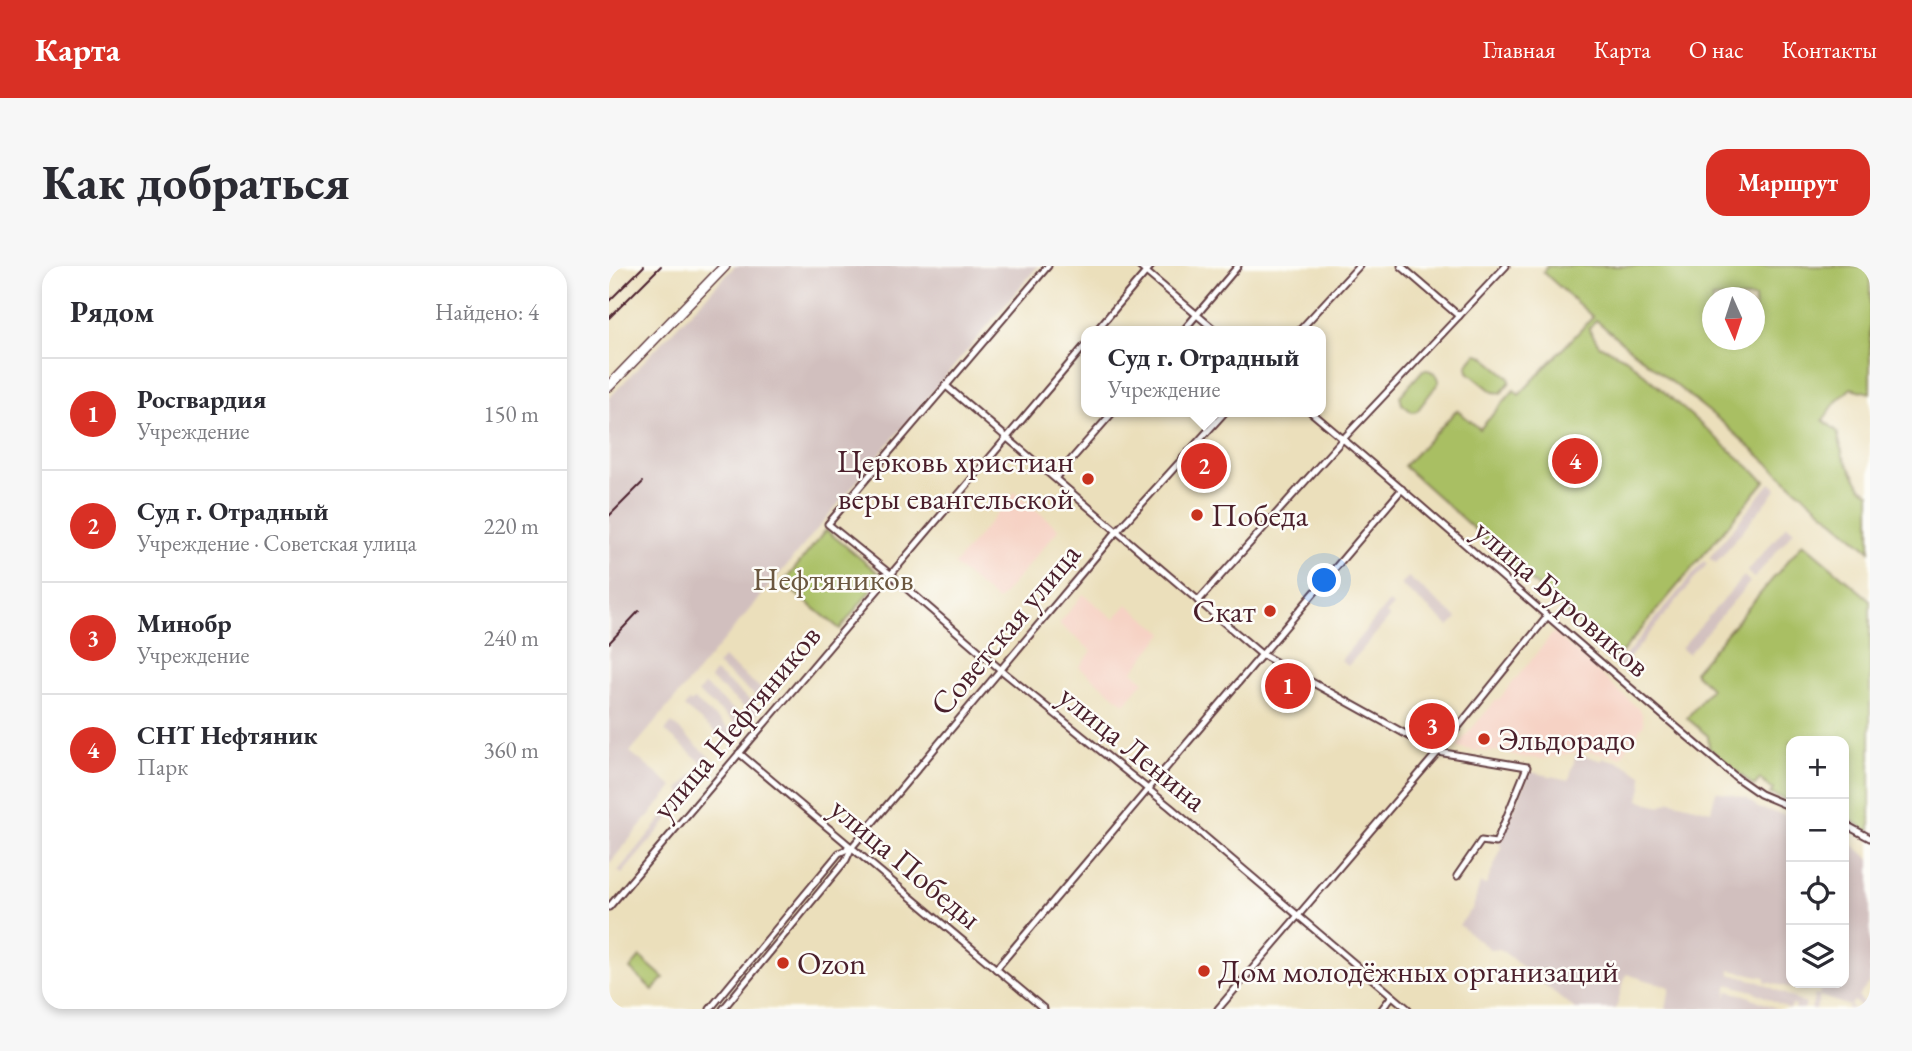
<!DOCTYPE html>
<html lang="ru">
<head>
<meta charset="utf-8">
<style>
	body { margin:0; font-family:"EB Garamond",serif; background:#f7f7f7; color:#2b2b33 }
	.controls { position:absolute; right:21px; bottom:21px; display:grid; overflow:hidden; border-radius:14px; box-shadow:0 4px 10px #0003 }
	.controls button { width:63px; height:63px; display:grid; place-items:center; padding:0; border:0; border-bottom:2px solid #e1e1e2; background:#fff; color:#2b2b33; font:35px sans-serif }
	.compass { position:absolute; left:1093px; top:21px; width:63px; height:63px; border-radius:50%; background:#fff; box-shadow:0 4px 10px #0003; rotate:177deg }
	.you { position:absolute; left:716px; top:315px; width:24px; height:24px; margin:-18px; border:5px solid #fff; border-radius:50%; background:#1a73e8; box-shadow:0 0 0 10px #1a73e833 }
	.badge { display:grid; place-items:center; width:46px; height:46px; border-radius:50%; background:#d93025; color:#fff; font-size:23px; font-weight:700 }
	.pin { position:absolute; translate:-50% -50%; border:4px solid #fff; box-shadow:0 2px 7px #0006 }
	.popup { position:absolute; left:472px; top:60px; width:245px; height:91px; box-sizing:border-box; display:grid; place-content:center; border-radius:14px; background:#fff; filter:drop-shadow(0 2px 5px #0005); font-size:23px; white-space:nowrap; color:#7c7c81 }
	.popup b { font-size:26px; color:#2b2b33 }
	.popup::after { content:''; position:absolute; left:50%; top:100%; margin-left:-14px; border:14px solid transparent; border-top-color:#fff }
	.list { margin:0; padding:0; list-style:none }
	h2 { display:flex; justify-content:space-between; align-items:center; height:91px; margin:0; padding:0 28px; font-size:30px }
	h2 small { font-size:23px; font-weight:400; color:#7c7c81 }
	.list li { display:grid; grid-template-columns:46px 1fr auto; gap:21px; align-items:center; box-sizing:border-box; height:112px; padding:0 28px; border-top:2px solid #e1e1e2 }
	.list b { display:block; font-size:26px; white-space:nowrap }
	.list p { margin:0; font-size:23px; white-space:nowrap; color:#7c7c81 }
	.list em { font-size:23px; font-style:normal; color:#7c7c81 }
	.icon { flex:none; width:38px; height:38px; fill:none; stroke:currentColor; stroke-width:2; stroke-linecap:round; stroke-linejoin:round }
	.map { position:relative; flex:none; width:1261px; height:743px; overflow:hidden; border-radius:21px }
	header { display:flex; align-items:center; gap:42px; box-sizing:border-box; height:98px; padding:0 35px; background:#d93025; color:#fff }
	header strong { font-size:33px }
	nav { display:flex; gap:38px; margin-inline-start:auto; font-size:24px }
	.intro { display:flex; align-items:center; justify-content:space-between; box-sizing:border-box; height:168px; padding:0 42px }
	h1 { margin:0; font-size:49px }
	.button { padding:18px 32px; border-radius:21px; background:#d93025; color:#fff; font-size:24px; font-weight:700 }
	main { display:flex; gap:42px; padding:0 42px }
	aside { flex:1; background:#fff; border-radius:21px; box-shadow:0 4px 10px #0003 }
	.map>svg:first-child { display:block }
</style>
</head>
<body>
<header>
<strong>Карта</strong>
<nav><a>Главная</a><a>Карта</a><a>О нас</a><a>Контакты</a></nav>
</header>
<div class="intro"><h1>Как добраться</h1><a class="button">Маршрут</a></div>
<main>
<aside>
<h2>Рядом<small>Найдено: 4</small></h2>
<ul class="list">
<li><span class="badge">1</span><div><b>Росгвардия</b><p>Учреждение</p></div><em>150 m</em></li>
<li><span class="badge">2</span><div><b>Суд г. Отрадный</b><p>Учреждение · Советская улица</p></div><em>220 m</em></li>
<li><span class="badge">3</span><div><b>Минобр</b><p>Учреждение</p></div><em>240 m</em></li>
<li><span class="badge">4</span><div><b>СНТ Нефтяник</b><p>Парк</p></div><em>360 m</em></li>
</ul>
</aside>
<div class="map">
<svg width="1261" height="743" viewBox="0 0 1261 743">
	<rect width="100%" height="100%" fill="#fdfcf7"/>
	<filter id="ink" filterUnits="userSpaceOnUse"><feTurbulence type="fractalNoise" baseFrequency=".0143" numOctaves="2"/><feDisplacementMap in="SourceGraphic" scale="14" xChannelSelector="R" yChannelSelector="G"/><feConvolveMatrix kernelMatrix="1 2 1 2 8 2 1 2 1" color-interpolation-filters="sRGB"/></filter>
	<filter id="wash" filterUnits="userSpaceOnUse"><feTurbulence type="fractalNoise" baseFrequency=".00686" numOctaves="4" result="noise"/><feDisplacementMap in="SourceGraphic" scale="28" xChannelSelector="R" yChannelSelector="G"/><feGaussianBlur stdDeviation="1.57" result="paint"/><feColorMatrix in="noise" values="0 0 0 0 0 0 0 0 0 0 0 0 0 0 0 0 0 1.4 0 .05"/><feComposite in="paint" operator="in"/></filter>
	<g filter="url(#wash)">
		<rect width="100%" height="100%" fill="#ebdfbb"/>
		<g fill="#f6d2c4">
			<polygon points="406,226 450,263 389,335 345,299"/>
			<polygon points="474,328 505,353 518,338 555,367 524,405 535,415 516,438 470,401 483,385 450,358"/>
			<polygon points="945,366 1032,445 1035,458 1012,491 974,485 932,493 911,491 891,485 875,486 872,483 870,485 847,481 887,434 890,433"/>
		</g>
		<g fill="#d1bfbe">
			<polygon points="126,0 429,0 21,486 64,521 0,598 0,132"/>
			<polygon points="1161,217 1168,223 1107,297 1100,292"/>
			<polygon points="1178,259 1185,265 1145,312 1138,306"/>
			<polygon points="1095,295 1098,298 1012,402 1008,399"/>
			<polygon points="1135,310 1141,316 1079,388 1072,382"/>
			<polygon points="799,311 848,352 840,360 792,319"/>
			<polygon points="780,336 784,340 777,348 781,351 739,400 732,394"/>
			<polygon points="114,392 160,429 154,436 108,399"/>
			<polygon points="106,406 152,443 146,450 101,413"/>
			<polygon points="95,419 138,455 132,462 89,427"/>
			<polygon points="85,434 128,469 121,478 75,441 80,435 82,437"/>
			<polygon points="63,457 106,496 100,503 56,465"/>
			<polygon points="971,488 993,495 994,492 1011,496 1033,509 1033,521 1030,534 1051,540 1062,535 1102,545 1107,525 1138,532 1149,542 1182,551 1182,717 1235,717 1235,580 1243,582 1244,579 1261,593 1261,716 1249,731 1261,743 1255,743 1245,735 1241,740 1245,743 1238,743 1240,740 1211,730 1207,743 1202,743 1206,729 1210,730 1211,723 1200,721 1198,725 1156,716 1156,711 1121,704 1121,708 1148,715 1197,738 1195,743 1186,743 1187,740 1183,739 1181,743 1144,725 1119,718 1116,733 1119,725 1136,729 1169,743 1057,743 1061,721 1017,708 1007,743 966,743 891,683 882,684 850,659 864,642 871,617 877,619 893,581 890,579 919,510 922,506 960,514 967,489"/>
			<polygon points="90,501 98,508 13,608 9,605 74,528 70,524"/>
		</g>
		<g fill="#a9bf64" stroke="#7a6f48" stroke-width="2" fill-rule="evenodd">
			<path d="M939,0H1261V127L1242,122L1227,136L1214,154L1228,165L1234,190L1252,221L1261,227V285L1184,220L1113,156L1015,78L987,54L980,63L990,79L1018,93L1156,215L1008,392L795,200L848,144L871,163L905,124L910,129L984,51L934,6ZM1104,32H1146V74H1104Z"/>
			<polygon points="867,88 873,89 900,111 901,116 892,127 884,126 859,106 858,99"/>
			<path d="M814,104C821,103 830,108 830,116L808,145L803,146L793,138L791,130Z"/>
			<polygon points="217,264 273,310 231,363 174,317"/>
			<polygon points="1194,277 1261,334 1261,566 1243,555 1235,552 1235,475 1182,475 1182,535 1161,528 1164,524 1151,513 1145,520 1100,482 1099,470 1078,452 1102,422 1085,406"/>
			<polygon points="31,691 55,712 44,724 21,703"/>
		</g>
	</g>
	<g filter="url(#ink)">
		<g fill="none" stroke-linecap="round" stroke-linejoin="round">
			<defs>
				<g id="street">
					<polyline points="439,0 219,258 281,308 392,404 561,541 799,743"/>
					<polyline points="530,0 607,65"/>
					<polyline points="792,0 850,50"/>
					<polyline points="487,65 542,0"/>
					<polyline points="574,65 629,0"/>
					<polyline points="690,65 750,0"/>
					<polyline points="336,119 652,388 829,486 918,501 887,577 872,575 848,610"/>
					<path d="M702,146C846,267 984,393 1128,512L1151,528L1182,541"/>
					<polyline points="447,211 504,146"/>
					<polyline points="589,335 734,173 897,0"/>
					<polyline points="130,487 435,743"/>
					<polyline points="1235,558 1261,572"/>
					<polyline points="0,641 478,77"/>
					<polyline points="387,703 793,223"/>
					<polyline points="101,743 230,587 243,581"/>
					<polyline points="114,743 237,594 243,581 508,265 616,146"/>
					<polyline points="609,743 829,486 938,351"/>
					<polyline points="773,743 783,730"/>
				</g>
				<polyline id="primary" points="0,120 116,0"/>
			</defs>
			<use href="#street" stroke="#623c41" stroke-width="9"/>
			<use href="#primary" stroke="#623c41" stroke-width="12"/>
			<use href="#street" stroke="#fff" stroke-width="5"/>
			<use href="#primary" stroke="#fff" stroke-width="9"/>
			<g stroke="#4a1f2b" stroke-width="2">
				<polyline points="0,35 35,0"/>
				<polyline points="0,52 52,0"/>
				<polyline points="0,250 34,216"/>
				<polyline points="0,377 30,345"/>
			</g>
		</g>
	</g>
	<g fill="#c8321e" stroke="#fdfcf7" stroke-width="2.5">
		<circle cx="479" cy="213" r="7"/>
		<circle cx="588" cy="249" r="7"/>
		<circle cx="661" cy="345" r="7"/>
		<circle cx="875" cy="473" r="7"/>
		<circle cx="174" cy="697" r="7"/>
		<circle cx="595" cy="705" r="7"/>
	</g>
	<g text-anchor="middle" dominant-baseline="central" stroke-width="5" stroke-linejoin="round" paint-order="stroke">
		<g font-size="32" fill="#4a1f2b" stroke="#fdfcf7" text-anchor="start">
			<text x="465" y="195" text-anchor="end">Церковь христиан<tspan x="465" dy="37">веры евангельской</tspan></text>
			<text x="602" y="249">Победа</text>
			<text x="647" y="345" text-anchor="end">Скат</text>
			<text x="889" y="473">Эльдорадо</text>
			<text x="188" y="697">Ozon</text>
			<text x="609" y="705">Дом молодёжных организаций</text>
		</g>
		<g font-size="32" fill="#6b573f" stroke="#fdfcf7">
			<text x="224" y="313">Нефтяников</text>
		</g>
		<g font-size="32" fill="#4a1f2b" stroke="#fdfcf7">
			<text transform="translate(953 332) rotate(41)">улица Буровиков</text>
			<text transform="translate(396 363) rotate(-50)">Советская улица</text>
			<text transform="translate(127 456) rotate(-50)">улица Нефтяников</text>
			<text transform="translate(524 482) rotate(39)">улица Ленина</text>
			<text transform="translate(297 597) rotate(40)">улица Победы</text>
		</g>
	</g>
</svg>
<div class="controls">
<button>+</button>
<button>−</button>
<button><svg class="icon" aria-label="locate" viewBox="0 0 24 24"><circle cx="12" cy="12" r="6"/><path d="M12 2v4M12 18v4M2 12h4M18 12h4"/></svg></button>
<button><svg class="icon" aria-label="layers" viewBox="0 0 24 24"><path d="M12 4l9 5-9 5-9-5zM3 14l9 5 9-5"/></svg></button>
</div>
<svg class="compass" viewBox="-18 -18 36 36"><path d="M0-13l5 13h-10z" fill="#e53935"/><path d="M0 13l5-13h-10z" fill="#7c7c81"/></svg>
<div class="you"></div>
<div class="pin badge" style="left:679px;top:420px">1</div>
<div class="pin badge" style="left:595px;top:200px">2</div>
<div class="popup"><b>Суд г. Отрадный</b>Учреждение</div>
<div class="pin badge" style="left:823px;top:460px">3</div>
<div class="pin badge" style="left:966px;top:195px">4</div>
</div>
</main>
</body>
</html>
